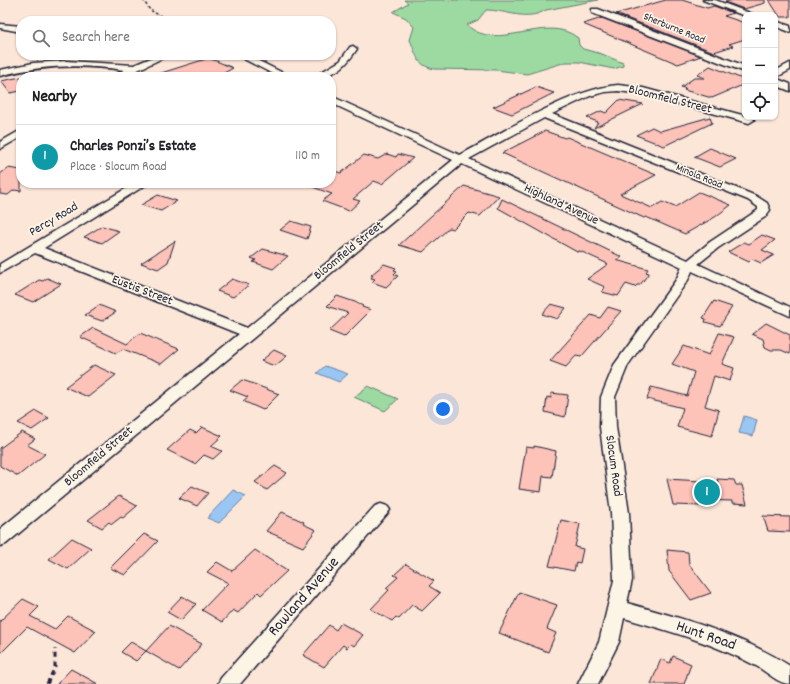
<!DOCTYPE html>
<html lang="en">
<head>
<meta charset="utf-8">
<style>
	body { margin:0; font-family:Dekko,sans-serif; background:#f2f2f2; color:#202124 }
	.controls { position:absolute; right:12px; top:12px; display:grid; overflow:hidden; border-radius:8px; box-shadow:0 1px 3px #0004 }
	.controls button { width:36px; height:36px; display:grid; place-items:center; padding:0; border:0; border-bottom:1px solid #e0e0e0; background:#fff; color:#202124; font:20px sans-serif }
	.you { position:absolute; left:443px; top:409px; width:14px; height:14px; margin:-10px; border:3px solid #fff; border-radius:50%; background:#1a73e8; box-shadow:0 0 0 6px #1a73e833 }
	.badge { display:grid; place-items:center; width:26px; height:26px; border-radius:50%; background:#d1495b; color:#fff; font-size:13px; font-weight:700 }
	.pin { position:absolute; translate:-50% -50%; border:2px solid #fff; box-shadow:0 1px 4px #0006 }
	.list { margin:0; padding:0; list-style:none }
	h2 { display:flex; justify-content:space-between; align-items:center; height:52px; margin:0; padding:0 16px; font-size:17px }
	h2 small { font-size:13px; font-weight:400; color:#757577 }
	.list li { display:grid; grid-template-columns:26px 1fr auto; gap:12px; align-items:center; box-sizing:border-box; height:64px; padding:0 16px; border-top:1px solid #e0e0e0 }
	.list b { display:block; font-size:15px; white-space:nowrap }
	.list p { margin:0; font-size:13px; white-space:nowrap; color:#757577 }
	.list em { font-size:13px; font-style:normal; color:#757577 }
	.icon { flex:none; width:22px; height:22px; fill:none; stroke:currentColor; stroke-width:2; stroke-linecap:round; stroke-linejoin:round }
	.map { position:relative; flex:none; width:790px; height:684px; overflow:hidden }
	.search { position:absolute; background:#fff; box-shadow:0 1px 3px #0004; left:16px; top:16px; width:320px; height:44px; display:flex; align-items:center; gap:10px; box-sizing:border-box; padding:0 14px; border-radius:16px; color:#757577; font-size:15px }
	.panel { position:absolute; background:#fff; box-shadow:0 1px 3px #0004; left:16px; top:72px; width:320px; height:116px; border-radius:16px }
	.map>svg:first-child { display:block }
</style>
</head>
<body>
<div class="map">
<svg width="790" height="684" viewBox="0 0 790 684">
	<rect width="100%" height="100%" fill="#fce6d8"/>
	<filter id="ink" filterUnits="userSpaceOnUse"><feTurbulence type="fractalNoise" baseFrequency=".025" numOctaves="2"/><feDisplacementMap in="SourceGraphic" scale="8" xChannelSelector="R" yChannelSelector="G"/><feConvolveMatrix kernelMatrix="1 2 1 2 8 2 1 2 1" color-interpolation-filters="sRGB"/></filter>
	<g filter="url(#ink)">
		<g fill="#9cdaa2" stroke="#5f7e6e">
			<path d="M404,0H598L546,10C526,22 507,10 486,10L478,20L467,25C497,54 546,12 578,38L579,45L583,49L602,54L623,63V66L614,69L579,62H566L527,74L496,70L434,69C416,65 417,55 410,40L414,27L406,18L393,12L408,3Z"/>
			<polygon points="368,386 398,399 385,411 354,397"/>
		</g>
		<g fill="#99c6f3" stroke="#6984a9">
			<polygon points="325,366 348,374 339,382 317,373"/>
			<polygon points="744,416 757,420 753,436 739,433"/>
			<polygon points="233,490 246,496 219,523 207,518"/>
		</g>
		<g fill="#fdc2b8" stroke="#22223b">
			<polygon points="666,0 682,0 707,8 714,6 733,13 724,16 745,23 745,39 729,44 733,46 714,52 616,14"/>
			<polygon points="733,0 765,0 765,3 744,9 725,2"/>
			<polygon points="769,0 790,0 790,17 780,17"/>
			<polygon points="602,18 701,56 678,64 583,24"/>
			<polygon points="209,58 233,68 217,77 158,77 158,74"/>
			<polygon points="710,66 745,80 745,84 712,98 684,90 686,89 681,87 694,78 705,78 697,75"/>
			<polygon points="21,77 21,91 10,93 1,81"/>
			<polygon points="536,87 554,93 512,114 493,107"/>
			<polygon points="619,100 643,104 594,128 598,122 587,118 601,111 606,113"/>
			<polygon points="710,117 712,123 664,146 636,135 652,127 660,131"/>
			<polygon points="545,131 565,138 567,137 656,175 620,194 652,208 662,202 675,207 699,192 731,205 715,217 685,234 646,217 644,218 502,153"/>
			<polygon points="710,148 736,159 720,167 694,157"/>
			<polygon points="387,154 396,157 398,154 413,158 382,184 374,181 353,199 360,201 349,211 322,201 332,194 307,185 307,183 331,183 331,170 341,173 364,155 378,159"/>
			<polygon points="8,168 21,170 21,191 14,190 8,195 0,194 0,174"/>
			<polygon points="464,186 499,196 480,216 469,213 453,229 449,228 423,252 399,245"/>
			<polygon points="158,195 177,201 161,211 141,205"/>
			<polygon points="502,199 622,257 616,260 648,269 646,272 649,273 640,285 637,285 635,287 626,284 618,296 602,292 605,287 587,279 608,264 580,251 577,252 498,208"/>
			<polygon points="291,221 311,227 307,239 280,230"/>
			<polygon points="102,226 119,231 102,243 84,237"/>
			<polygon points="762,235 775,240 762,250 774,255 761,263 752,259 749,262 728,252 744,242 749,244"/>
			<polygon points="175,241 168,262 158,269 141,263"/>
			<polygon points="263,249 288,256 273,269 253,262 256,260 251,258"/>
			<polygon points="384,264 396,268 394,270 397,271 394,274 398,276 386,287 372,282 375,279 371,278 373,275 371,275"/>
			<polygon points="47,278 61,284 33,302 15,295 39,280 43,281"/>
			<polygon points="232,279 249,285 233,297 217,291"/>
			<polygon points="337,296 355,302 363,306 362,307 371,310 344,337 329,331 348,313 327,306"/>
			<polygon points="714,301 732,307 720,326 705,322 706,319 703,318"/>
			<polygon points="551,304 566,308 557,319 542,314"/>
			<polygon points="99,305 116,312 102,321 85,315"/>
			<polygon points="608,307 621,311 581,357 576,356 566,367 550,361 591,315 600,318"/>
			<polygon points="766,323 790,335 790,354 781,350 771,350 765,347 763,339 752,334"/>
			<polygon points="93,328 127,344 140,333 179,349 161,364 123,349 116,353 80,337"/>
			<polygon points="719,333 734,337 722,364 734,368 730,381 714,376 705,406 719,410 712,436 677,427 683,408 647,399 651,387 687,396 694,372 672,364 684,346 709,355"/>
			<polygon points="274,350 287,356 275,366 261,361"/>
			<polygon points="94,365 116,375 88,397 65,387"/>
			<polygon points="242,380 251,383 279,394 263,410 243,401 248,397 230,390"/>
			<polygon points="551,393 568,395 565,417 545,412 547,397 551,398"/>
			<polygon points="36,411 49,418 32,430 18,423"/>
			<polygon points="202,427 222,436 211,446 222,451 213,459 204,455 195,464 167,450 190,430 196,433"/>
			<polygon points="22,432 35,439 27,445 45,454 18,476 0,466 0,448"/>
			<polygon points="534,446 556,451 552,477 543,476 541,492 519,489 526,447 534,448"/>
			<polygon points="275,466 287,473 267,490 255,482"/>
			<polygon points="667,479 718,482 717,479 734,480 736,485 742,485 747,504 732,503 732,501 701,500 702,506 673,505"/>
			<polygon points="192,486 208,493 197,506 179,498"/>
			<polygon points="119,496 137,506 123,518 121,517 112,524 109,522 102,528 88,520"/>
			<polygon points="282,512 304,522 303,524 316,530 303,547 266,531"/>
			<polygon points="763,516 790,517 790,532 768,531"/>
			<polygon points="561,520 580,524 575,547 583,549 580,563 576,562 574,571 549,566"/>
			<polygon points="144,534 158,541 125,575 110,568"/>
			<polygon points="72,538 91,548 68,569 49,559"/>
			<polygon points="255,550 287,571 261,595 258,592 238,613 233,610 222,622 202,610 228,583 207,572 217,562 232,571"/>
			<polygon points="667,550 688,552 689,564 711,593 691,600 669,571"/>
			<polygon points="406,564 434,581 429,586 440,593 422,611 412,605 399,619 396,617 392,621 371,609 389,590 386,588 398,577 394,575"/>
			<polygon points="519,592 557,605 547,629 556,633 548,652 499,633"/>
			<polygon points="182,596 196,604 181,620 167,612"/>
			<polygon points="23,599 39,607 30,616 55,629 68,616 96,631 75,653 27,627 0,654 0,621"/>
			<polygon points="341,623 363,635 354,646 351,644 347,648 343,645 324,667 303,655 329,625 336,630"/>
			<polygon points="169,626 202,644 179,670 146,651"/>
			<polygon points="131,642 146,651 136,661 121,652"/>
			<polygon points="673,656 691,664 684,684 651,684 661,659 670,663"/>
			<polygon points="71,669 98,684 57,684"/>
		</g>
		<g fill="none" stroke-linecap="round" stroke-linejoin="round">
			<defs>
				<g id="street">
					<polygon points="703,0 715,0 755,15 745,16"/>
					<polygon points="592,9 598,9 745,66 745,72 592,13"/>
					<polygon points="775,21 790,26 790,32 775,26"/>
					<polygon points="0,24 21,26 21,32 0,28"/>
					<path d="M353,46L357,49C346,66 335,77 313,77L340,61L350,47Z"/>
					<path d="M158,55H169L123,77H110L124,70C82,64 41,65 0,76V70L33,63L66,61L134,65Z"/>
					<polygon points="236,55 247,55 291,77 279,77"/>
					<polygon points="790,63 790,70 775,78 775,71"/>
					<polygon points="775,78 790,84 790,91 775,85"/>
					<path d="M618,85L643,88L753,118L754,120L749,123L642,94L618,91L605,92L590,96L552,114L756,196L767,203L770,210L765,217L718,248L698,264L790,307V316L692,271L688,280L628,365L615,397L616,427L629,513L632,580L627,603C684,619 740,634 790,666V684C779,684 768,673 758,667C716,644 670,631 624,618L619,642L598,684H578L599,642L614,580L611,513L600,427L601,397L614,365L676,280L682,267L462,164L6,544L0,546V529L239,334L35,253L0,273V264L135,183H149L44,248L247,328L453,160L331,103V96L460,155C504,132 570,89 618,85ZM544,118L748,200L758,207V210L710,242L688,260L469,159Z"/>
					<polygon points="21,130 21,137 0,149 0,142"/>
					<polygon points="381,504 387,506 390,510 387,514 240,684 218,684 221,678 375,506"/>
				</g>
			</defs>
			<use href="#street" stroke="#22223b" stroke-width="3"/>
			<polyline stroke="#22223b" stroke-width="1.5" stroke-dasharray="2.5 2" stroke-linecap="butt" points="143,0 150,10 169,21"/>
			<polyline stroke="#22223b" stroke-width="3" stroke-dasharray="5 4" stroke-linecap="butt" points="47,684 55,667 55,649"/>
			<use href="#street" fill="#fcf5e5" fill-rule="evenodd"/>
		</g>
	</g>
	<g text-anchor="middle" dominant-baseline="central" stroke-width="3.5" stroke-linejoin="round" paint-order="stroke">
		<g font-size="11" fill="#22223b" stroke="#fcf5e5">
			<text transform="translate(674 29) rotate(22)">Sherburne Road</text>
			<text transform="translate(699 177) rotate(22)">Minola Road</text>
		</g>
		<g font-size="13" fill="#22223b" stroke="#fcf5e5">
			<text transform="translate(670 100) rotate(14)">Bloomfield Street</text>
			<text transform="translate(561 205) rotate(25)">Highland Avenue</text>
			<text transform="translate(54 220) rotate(-31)">Percy Road</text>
			<text transform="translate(349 251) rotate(-39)">Bloomfield Street</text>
			<text transform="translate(142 291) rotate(21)">Eustis Street</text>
			<text transform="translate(99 457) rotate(-40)">Bloomfield Street</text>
			<text transform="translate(613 466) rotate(82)">Slocum Road</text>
		</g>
		<g font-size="16" fill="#22223b" stroke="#fcf5e5">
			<text transform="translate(304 597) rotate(-49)">Rowland Avenue</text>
			<text transform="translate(706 636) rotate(19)">Hunt Road</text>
		</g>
	</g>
</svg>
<div class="controls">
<button>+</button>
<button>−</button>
<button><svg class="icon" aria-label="locate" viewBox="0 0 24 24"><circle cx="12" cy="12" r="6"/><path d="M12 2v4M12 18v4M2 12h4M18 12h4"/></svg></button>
</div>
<div class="you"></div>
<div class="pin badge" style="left:707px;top:492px;background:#0f9aa8">1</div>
<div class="search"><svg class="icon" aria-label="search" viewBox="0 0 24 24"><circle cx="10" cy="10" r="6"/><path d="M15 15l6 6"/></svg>Search here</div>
<section class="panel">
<h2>Nearby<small></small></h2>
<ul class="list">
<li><span class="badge" style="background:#0f9aa8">1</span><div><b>Charles Ponzi’s Estate</b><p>Place · Slocum Road</p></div><em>110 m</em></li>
</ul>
</section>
</div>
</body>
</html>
